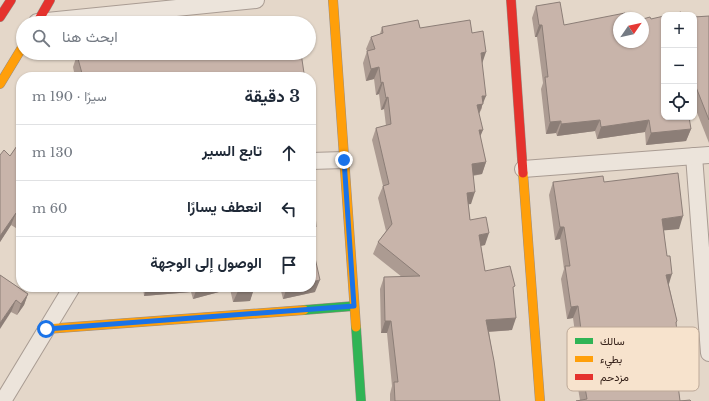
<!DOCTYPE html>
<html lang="ar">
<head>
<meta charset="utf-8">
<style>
	body { margin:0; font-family:"Libre Baskerville",Vazirmatn,serif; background:#f2f2f3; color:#1f2937; direction:rtl }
	.controls { position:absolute; right:12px; top:12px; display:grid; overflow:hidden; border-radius:8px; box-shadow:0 1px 3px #0004 }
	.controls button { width:36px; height:36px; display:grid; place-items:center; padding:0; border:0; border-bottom:1px solid #e0e1e3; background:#fff; color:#1f2937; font:20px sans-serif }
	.compass { position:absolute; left:613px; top:12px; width:36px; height:36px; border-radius:50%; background:#fff; box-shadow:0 1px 3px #0004; rotate:56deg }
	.stop { position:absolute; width:12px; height:12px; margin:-9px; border:3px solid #1a73e8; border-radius:50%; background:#fff }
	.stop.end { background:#1a73e8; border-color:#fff; box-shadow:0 1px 4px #0008 }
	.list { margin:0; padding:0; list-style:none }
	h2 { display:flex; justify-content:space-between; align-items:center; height:52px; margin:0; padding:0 16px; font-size:17px }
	h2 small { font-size:13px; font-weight:400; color:#747a83 }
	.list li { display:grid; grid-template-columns:26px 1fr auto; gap:12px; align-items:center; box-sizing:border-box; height:56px; padding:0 16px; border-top:1px solid #e0e1e3 }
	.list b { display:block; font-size:15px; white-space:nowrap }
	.list em { font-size:13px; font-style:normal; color:#747a83 }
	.icon { flex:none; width:22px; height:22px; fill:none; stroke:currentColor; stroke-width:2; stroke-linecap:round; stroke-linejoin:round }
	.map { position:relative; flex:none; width:709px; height:401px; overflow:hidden; direction:ltr }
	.search { position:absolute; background:#fff; box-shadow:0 1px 3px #0004; left:16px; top:16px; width:300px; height:44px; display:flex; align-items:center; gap:10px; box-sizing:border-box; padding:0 14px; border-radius:22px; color:#747a83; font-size:15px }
	.panel { position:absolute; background:#fff; box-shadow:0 1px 3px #0004; left:16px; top:72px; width:300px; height:220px; border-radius:16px; direction:rtl }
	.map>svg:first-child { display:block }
</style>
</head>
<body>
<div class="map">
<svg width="709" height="401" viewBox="0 0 709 401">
	<rect width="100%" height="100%" fill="#e4d7c9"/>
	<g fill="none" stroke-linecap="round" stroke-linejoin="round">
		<defs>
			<g id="street">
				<polyline points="37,22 256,0"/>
				<polyline points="694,156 709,353"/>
				<polyline points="311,161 344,160"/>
				<polyline points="523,169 709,155"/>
				<polyline points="3,401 72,287"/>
			</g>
			<g id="fast">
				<polyline points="304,310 354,306"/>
				<polyline points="356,327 361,401"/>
			</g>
			<g id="slow">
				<polyline points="333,0 356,327"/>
				<polyline points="0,84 23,46"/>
				<polyline points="523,173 540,401"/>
				<polyline points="46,329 304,310"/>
			</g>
			<g id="jam">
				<polyline points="511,0 523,173"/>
				<polyline points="0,17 11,0"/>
				<polyline points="37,23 50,0"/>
			</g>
		</defs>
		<use href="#street" stroke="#a99c93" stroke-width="18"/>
		<use href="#fast" stroke="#988c83" stroke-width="10"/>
		<use href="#slow" stroke="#988c83" stroke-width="10"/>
		<use href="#jam" stroke="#988c83" stroke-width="10"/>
		<use href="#street" stroke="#ece4db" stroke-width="16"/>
		<use href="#fast" stroke="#30b455" stroke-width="9"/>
		<use href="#slow" stroke="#ff9f0a" stroke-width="9"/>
		<use href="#jam" stroke="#e5322d" stroke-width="9"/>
	</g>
	<g fill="#ac9b92">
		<polygon points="536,6 564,25 619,18 691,129 686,141 646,145 645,132 597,139 595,131 557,136 556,133 546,134 541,89 543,83 537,37 535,37 532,18"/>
		<polygon points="709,16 709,143 694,105 694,17"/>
		<polygon points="382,27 420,28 472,33 482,63 482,108 479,114 480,136 486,162 482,174 473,176 471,204 468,204 470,220 485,245 481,246 485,271 513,290 512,330 489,332 500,401 390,401 390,394 392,386 387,333 381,333 380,289 384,277 402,277 373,254 378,242 386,231 378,198 383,186 372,140 376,128 386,126 384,109 381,110 379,94 376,95 374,79 366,81 363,63 367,51 366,49 371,37 380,34"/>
		<polygon points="77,55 303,77 75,77 73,67"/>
		<polygon points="21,140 21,231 11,225 0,242 0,155 10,156"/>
		<polygon points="553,182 604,182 679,229 664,230 669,285 677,321 676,324 681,377 678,386 680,401 691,401 580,400 573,359 577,347 573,318 567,319 561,279 564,269 560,239 555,240 549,195"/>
		<polygon points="0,275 28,294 24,305 17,315 11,312"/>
		<polygon points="143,287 256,287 254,287 250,301 233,302 230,289 193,299 191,292 144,296"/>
		<polygon points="280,287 311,287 315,292 283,299"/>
	</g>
	<g fill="#8c7e77">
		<polygon points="539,25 542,25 537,37 535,37"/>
		<polygon points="486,52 482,64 481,53"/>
		<polygon points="379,67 374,79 366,81 371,69"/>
		<polygon points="304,73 303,77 299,77 301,74"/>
		<polygon points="383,82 379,94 376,95 381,83"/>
		<polygon points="482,96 486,96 478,116 477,105"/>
		<polygon points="388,97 384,109 381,110 386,98"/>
		<polygon points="600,120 595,131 557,136 561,124"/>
		<polygon points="649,120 645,132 597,139 601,127"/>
		<polygon points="561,121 556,133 546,134 550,122"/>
		<polygon points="691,129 686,141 646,145 651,133"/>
		<polygon points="479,130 483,130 478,142"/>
		<polygon points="486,162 482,174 467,176 472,164"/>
		<polygon points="475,192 471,204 463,205 467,193"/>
		<polygon points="16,213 11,225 0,242 0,236"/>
		<polygon points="683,216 679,229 658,231 662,219"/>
		<polygon points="316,227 312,239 311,239 311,228"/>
		<polygon points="560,227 564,227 560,239 555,240"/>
		<polygon points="489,233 485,245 474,247 479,235"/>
		<polygon points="672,274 668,287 666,275"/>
		<polygon points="320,280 315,292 283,299 287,287 311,287 311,282"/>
		<polygon points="147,287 192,287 191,292 144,296"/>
		<polygon points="199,287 231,287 230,289 193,299 197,288"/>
		<polygon points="254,289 250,301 233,302 238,291"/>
		<polygon points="28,294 24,305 17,315 21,304"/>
		<polygon points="16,300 11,312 0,329 0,323"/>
		<polygon points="578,306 573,318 567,319 571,307"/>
		<polygon points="516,318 512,330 482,332 486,320"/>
		<polygon points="385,321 391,321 387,333 381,333"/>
		<polygon points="677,377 681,377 677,389"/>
	</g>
	<g fill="#c8b4aa" stroke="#8c7e77">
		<polygon points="560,2 564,25 625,13 626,18 619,18 619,42 643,42 643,19 650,17 651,19 664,16 664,117 689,117 691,129 651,133 649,120 601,127 600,120 561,124 561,121 550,122 545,77 548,77 542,25 539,25 536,6"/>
		<polygon points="681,12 682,15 670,15"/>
		<polygon points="709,16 709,120 694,82 694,17"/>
		<polygon points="418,20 420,28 470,20 472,33 483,31 486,52 481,53 486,96 482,96 483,104 477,105 483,130 479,130 486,162 472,164 475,192 467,193 470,220 486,217 489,233 479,235 485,271 510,266 515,286 513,287 516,318 486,320 494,361 500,401 395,401 394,382 398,382 391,321 385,321 384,277 420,276 378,242 392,224 383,186 389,184 376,128 391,124 388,97 386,98 383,82 381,83 379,67 371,69 367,51 375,49 371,37 383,33 382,27"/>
		<polygon points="84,53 301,53 304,73 301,74 301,77 83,77 77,55"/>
		<polygon points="21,140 21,217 16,213 0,236 0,155 4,150 10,156"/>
		<polygon points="678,173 683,216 662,219 667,256 670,256 672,274 666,275 677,321 676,322 681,377 677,377 680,401 690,400 691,401 576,401 587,399 578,347 583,346 578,306 571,307 565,266 570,266 564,227 560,227 553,182 603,176 604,182"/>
		<polygon points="311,187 313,187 316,227 311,228"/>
		<polygon points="311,240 320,280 311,282"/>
		<polygon points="0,275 28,294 21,304 16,300 0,323"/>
		<polygon points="237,287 254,287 254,289 238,291"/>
	</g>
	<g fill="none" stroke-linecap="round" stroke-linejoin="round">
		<polyline stroke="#1a73e8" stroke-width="5" points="46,329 354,306 344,160"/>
	</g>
	<rect x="567" y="327" width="132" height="64" rx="6" fill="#f7e3cd" stroke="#bda998" stroke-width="1"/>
	<rect x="575" y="338" width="18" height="6" fill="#30b455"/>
	<rect x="575" y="356" width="18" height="6" fill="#ff9f0a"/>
	<rect x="575" y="374" width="18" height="6" fill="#e5322d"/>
	<g font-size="11" fill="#37231b">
		<text x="600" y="345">سالك</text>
		<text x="600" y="363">بطيء</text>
		<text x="600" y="381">مزدحم</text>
	</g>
</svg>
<div class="controls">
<button>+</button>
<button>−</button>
<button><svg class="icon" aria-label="locate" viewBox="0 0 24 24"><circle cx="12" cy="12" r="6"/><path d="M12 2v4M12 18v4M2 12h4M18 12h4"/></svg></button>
</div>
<svg class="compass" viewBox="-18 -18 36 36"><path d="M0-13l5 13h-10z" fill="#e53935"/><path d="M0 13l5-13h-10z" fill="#747a83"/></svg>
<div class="stop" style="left:46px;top:329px"></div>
<div class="stop end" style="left:344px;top:160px"></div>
<div class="search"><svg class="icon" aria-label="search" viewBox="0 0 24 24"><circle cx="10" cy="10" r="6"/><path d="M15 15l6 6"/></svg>ابحث هنا</div>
<section class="panel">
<h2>3 دقيقة<small>سيرًا · 190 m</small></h2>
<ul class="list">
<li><svg class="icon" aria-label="ahead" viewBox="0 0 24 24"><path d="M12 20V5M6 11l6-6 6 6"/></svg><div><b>تابع السير</b></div><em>130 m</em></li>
<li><svg class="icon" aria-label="left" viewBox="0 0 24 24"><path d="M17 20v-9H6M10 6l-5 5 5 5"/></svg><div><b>انعطف يسارًا</b></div><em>60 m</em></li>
<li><svg class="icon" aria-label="arrive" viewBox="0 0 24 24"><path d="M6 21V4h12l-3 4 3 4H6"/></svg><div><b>الوصول إلى الوجهة</b></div></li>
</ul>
</section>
</div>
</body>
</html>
